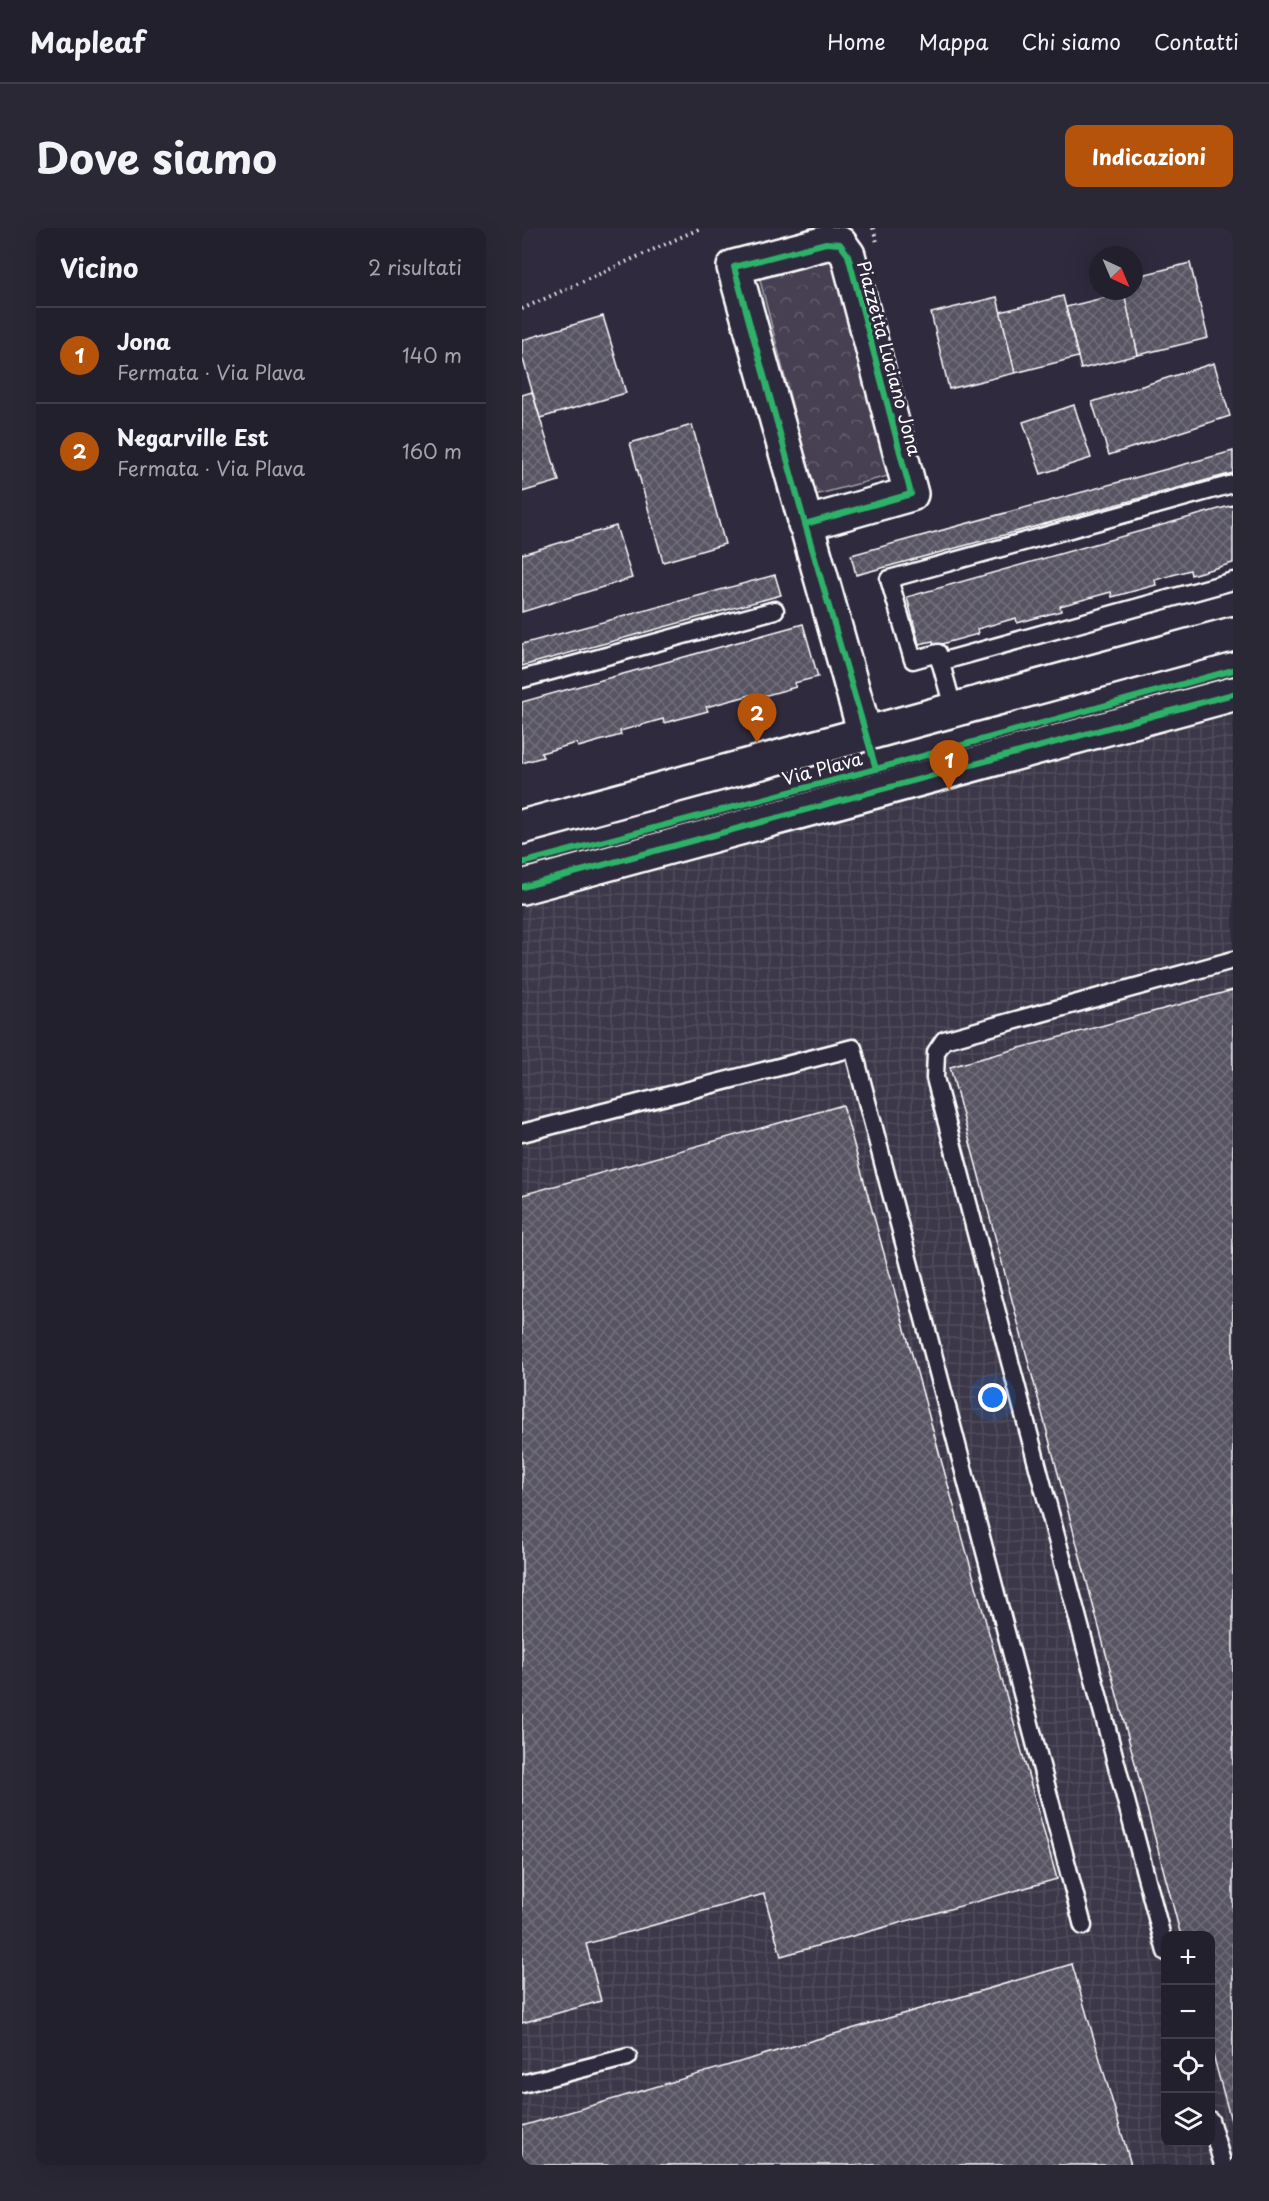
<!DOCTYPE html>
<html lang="it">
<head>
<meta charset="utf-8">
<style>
	body { margin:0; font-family:"Playpen Sans",sans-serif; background:#2b2836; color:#f1f3f6 }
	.controls { position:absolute; right:18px; bottom:18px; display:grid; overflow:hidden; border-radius:12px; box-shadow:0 6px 24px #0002 }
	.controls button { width:54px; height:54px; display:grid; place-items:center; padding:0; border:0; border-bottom:2px solid #403e4a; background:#23202e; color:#f1f3f6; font:30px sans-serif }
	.compass { position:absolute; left:567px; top:18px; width:54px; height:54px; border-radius:50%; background:#23202e; box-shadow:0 6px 24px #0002; rotate:136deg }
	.you { position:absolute; left:471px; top:1170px; width:21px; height:21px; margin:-15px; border:4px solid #fff; border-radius:50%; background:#1a73e8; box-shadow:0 0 0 9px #1a73e833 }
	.badge { display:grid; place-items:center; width:39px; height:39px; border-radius:50%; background:#b45309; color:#fff; font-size:20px; font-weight:700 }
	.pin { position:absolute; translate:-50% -50px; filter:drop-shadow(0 2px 3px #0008) }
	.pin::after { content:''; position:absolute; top:32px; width:21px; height:18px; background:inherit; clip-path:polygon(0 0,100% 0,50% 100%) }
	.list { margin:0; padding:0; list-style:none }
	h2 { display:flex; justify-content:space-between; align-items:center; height:78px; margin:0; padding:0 24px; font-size:26px }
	h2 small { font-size:20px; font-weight:400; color:#a3a3aa }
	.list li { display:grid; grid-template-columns:39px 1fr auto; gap:18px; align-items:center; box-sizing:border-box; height:96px; padding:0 24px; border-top:2px solid #403e4a }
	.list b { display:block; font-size:22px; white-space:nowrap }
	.list p { margin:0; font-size:20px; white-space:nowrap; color:#a3a3aa }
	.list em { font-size:20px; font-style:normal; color:#a3a3aa }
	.icon { flex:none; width:33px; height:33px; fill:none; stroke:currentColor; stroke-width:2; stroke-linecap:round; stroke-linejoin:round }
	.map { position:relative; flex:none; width:711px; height:1937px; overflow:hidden; border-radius:12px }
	header { display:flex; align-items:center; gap:36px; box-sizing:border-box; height:84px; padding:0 30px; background:#23202e; border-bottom:2px solid #403e4a }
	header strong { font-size:28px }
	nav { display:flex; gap:33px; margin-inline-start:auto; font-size:21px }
	.intro { display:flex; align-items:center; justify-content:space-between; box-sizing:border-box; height:144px; padding:0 36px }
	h1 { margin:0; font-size:42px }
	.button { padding:15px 27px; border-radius:12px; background:#b45309; color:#fff; font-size:21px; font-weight:700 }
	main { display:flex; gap:36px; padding:0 36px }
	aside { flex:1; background:#23202e; border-radius:12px; box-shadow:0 6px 24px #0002 }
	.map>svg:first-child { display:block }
</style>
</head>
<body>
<header>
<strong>Mapleaf</strong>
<nav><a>Home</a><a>Mappa</a><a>Chi siamo</a><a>Contatti</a></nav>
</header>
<div class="intro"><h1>Dove siamo</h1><a class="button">Indicazioni</a></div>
<main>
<aside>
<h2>Vicino<small>2 risultati</small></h2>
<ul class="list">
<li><span class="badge">1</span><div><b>Jona</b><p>Fermata · Via Plava</p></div><em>140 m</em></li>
<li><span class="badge">2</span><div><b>Negarville Est</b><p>Fermata · Via Plava</p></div><em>160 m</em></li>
</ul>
</aside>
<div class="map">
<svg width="711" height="1937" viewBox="0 0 711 1937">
	<defs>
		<pattern id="industrial-grid" width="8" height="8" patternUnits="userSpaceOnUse" patternTransform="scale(1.5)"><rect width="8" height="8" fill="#3c3749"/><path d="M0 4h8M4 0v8" fill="none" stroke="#504b5b"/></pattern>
		<pattern id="park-crowns" width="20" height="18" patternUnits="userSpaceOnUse" patternTransform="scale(1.5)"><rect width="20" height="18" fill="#464152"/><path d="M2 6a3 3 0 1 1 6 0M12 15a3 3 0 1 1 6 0" fill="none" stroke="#625e6c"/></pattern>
		<pattern id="building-cross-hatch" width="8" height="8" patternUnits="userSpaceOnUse" patternTransform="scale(1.5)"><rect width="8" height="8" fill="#595564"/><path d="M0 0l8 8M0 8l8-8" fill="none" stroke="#726e7b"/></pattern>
	</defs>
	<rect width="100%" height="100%" fill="#2f2a3d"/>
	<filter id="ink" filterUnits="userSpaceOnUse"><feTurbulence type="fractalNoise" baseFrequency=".0167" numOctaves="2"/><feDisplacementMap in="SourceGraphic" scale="12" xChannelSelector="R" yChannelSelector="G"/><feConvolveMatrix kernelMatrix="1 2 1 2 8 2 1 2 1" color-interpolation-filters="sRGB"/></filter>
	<g filter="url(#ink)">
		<path fill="url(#industrial-grid)" fill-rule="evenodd" d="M711,483V1937H0V676ZM644,1708H688V1914H644Z"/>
		<polygon fill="url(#park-crowns)" stroke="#a2a0a8" stroke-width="1.5" points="314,28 370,247 293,267 237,48"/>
		<g fill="url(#building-cross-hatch)" stroke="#fff" stroke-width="1.5">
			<polygon points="668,35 686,110 616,127 601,63 612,63 612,49"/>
			<polygon points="602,65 616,127 559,141 544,79"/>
			<polygon points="541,68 556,129 493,145 478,84"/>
			<polygon points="475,69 493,145 427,161 409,85"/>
			<polygon points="81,88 104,165 18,190 0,128 0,112"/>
			<polygon points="692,135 708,188 587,227 570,174"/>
			<polygon points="10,164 37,253 0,264 0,167"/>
			<polygon points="552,177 569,230 519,246 501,194"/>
			<polygon points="170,197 203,316 141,334 108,215"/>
			<polygon points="711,223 711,245 334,347 329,327"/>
			<polygon points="711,277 711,335 669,347 668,342 633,352 634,357 590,369 589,364 538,378 539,383 495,395 494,390 455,401 456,406 412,418 411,413 397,416 385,369"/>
			<polygon points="94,298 110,350 0,384 0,326"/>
			<polygon points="253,347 259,367 0,438 0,416"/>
			<polygon points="281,396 296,449 272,455 274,459 230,471 229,467 184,479 186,483 142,495 141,491 98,503 99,507 56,519 54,515 19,525 21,529 0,535 0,474"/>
			<polygon points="711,762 711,1900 688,1816 688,1708 659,1708 428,839"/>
			<polygon points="321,877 535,1651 259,1728 242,1666 64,1716 79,1773 0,1795 0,967"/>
			<polygon points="550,1736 609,1937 0,1937 0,1898"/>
		</g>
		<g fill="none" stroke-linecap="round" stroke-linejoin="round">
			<defs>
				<g id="service">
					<polyline points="418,434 711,353"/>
					<polyline points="0,451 253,382"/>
					<polyline points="432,483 416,425 391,432 367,351 711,256"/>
					<polyline points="0,905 331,820 561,1698"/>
					<polyline points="644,1724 413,850 414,824 422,812 711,732"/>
					<polyline points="0,1856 106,1829"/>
					<polyline points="688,1892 701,1937"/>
				</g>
				<g id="minor">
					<polyline points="283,296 389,266 326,27 318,16 304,15 212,39 343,506"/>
					<polyline points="0,599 711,406"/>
					<polyline points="0,659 711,466"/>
				</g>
			</defs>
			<use href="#service" stroke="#fff" stroke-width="21"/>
			<use href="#minor" stroke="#fff" stroke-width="38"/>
			<g stroke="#fff" stroke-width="4" stroke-dasharray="1.5 4.5" stroke-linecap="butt">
				<polyline points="351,0 355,14"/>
				<polyline points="0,81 179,0"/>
			</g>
			<use href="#service" stroke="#2f2a3d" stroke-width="16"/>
			<use href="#minor" stroke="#2f2a3d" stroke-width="33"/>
			<defs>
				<g id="cycleway">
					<polyline points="283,296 389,266 326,27 318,16 304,15 212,39 283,296 354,541"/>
					<polyline points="0,635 354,541 711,442"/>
					<polyline points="0,659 711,466"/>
				</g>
			</defs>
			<use href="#cycleway" stroke="#2f2a3d" stroke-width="10"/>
			<use href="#cycleway" stroke="#2db169" stroke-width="6"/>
		</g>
	</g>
	<g text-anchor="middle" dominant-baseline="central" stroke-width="6" stroke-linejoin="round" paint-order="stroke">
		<g font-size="18" fill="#fff" stroke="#2f2a3d">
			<text transform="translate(368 130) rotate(75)">Piazzetta Luciano Jona</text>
			<text transform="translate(300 540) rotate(-15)">Via Plava</text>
		</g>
	</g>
</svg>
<div class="controls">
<button>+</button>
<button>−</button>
<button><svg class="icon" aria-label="locate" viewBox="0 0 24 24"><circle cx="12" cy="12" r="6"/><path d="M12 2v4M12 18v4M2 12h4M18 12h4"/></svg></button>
<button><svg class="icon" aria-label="layers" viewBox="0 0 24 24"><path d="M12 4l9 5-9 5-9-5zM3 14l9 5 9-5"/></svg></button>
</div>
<svg class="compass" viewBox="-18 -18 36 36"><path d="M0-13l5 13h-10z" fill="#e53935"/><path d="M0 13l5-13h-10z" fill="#a3a3aa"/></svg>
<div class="you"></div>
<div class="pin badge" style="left:427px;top:562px">1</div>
<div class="pin badge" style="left:235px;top:515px">2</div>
</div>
</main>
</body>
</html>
